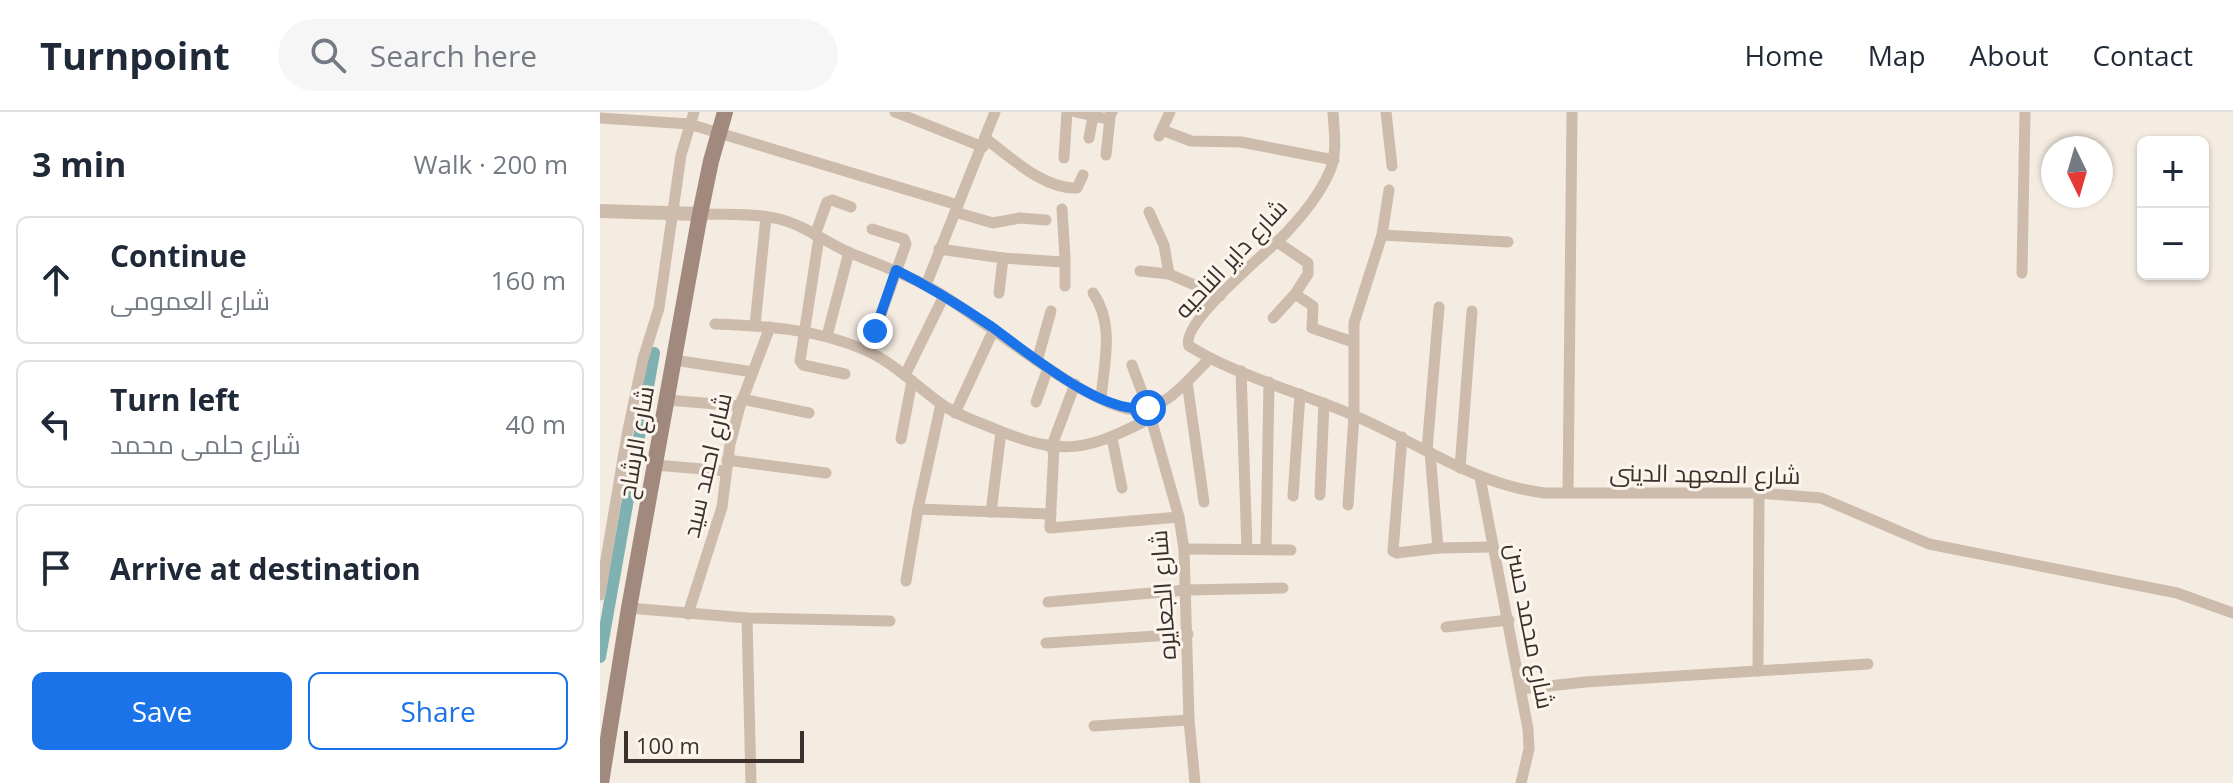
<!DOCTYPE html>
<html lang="en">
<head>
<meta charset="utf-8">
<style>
	body { margin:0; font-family:"Open Sans",Cairo,sans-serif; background:#f6f6f7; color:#1f2937 }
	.controls { position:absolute; right:24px; top:24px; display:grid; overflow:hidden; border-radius:12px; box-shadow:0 2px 6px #0004 }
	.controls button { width:72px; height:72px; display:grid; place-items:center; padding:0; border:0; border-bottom:2px solid #e0e1e3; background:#fff; color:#1f2937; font:40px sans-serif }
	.compass { position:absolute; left:1441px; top:24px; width:72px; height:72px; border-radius:50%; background:#fff; box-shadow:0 2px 6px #0004; rotate:175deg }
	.scale { position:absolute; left:24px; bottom:20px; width:180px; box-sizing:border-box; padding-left:8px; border:4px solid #3b302b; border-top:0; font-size:22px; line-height:28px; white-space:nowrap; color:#3b302b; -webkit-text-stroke:6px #fbf5ee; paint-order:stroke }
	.stop { position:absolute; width:24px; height:24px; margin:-18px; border:6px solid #1a73e8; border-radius:50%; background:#fff }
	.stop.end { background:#1a73e8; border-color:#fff; box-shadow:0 2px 8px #0008 }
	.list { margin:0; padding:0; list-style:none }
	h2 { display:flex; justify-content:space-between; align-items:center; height:104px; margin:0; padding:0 32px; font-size:34px }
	h2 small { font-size:26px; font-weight:400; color:#747a83 }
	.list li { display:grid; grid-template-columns:52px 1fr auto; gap:24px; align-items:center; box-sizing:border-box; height:128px; margin:0 16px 16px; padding:0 16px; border:2px solid #e0e1e3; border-radius:12px }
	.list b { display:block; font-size:30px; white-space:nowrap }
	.list p { margin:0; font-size:26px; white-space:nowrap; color:#747a83 }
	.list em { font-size:26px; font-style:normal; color:#747a83 }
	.actions { display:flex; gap:16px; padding:24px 32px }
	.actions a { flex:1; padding:18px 0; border:2px solid #1a73e8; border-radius:12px; text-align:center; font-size:28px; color:#1a73e8 }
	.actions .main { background:#1a73e8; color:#fff }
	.icon { flex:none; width:44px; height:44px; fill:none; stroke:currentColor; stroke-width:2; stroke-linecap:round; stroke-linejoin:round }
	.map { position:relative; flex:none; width:1633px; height:671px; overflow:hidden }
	header { display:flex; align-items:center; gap:48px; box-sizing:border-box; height:112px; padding:0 40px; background:#fff; border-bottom:2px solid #e0e1e3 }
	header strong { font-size:38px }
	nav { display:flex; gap:44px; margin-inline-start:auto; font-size:28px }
	.search { width:560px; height:72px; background:#f6f6f7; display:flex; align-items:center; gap:20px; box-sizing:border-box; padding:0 28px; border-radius:44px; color:#747a83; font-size:30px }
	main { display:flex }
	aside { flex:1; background:#fff }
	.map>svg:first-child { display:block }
</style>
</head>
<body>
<header>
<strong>Turnpoint</strong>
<div class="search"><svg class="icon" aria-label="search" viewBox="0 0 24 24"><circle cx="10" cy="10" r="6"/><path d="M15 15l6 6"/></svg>Search here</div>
<nav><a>Home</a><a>Map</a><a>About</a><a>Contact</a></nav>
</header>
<main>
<aside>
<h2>3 min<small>Walk · 200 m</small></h2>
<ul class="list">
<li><svg class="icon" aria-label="ahead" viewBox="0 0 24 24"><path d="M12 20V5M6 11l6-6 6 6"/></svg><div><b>Continue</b><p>شارع العمومى</p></div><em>160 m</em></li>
<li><svg class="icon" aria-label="left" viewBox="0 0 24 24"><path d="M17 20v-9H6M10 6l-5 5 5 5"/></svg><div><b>Turn left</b><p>شارع حلمى محمد</p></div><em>40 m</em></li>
<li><svg class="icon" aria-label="arrive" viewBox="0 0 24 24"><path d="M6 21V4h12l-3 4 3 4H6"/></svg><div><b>Arrive at destination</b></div></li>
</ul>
<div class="actions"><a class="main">Save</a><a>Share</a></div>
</aside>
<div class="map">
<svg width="1633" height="671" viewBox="0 0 1633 671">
	<rect width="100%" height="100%" fill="#f4ebe1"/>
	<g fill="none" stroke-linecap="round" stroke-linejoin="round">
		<polyline stroke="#7fb0b2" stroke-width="12" points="0,545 54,241"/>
		<g stroke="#cdbbac" stroke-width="11">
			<polyline points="295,0 383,35"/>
			<polyline points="476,0 507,7 512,0"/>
			<path d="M733,0C734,20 738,42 729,61C720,81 702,104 686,121C669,139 579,211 589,234L610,246C655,269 706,283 753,303C817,330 875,373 945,381H1159L1221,386L1329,432L1577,481L1633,501"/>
			<polyline points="786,0 792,54"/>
			<polyline points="0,6 89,12 358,93"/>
			<polyline points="562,18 591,29 641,30 734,48"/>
			<polyline points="559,24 570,0"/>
			<polyline points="489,26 493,4"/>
			<path d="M386,27C412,46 443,77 477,76L483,63"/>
			<polyline points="506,43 510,6"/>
			<polyline points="464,46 467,0"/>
			<polyline points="355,100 393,111 420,106 446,108"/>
			<polyline points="549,100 564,133 569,162 620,184"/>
			<path d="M100,102C125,103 154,101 179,107C204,113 227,131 250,141C283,154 314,165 344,184C385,209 494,299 537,298C567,297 591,265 610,246"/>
			<polyline points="272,117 304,127 306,132 275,219"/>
			<polyline points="215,123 227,90 232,88 251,95"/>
			<polyline points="782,123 908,130"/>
			<polyline points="219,125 200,249 203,253 245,262"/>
			<polyline points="677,130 708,151 708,162 695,182 713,194 712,216 753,230"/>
			<polyline points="339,137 403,146 463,150 465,145 462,97"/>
			<polyline points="540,159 569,162"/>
			<polyline points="1422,161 1425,0"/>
			<polyline points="326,173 395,0"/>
			<polyline points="465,174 465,147"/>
			<polyline points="399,181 403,146"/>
			<path d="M493,181C515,212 504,251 501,287"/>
			<polyline points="673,206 695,182"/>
			<path d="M115,212C167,214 217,217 265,238C293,250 315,273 340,291C356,303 376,309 395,317C463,345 486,339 551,306"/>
			<polyline points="155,213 166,105"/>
			<polyline points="227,224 249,140"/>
			<polyline points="74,248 153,260"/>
			<polyline points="437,249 451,199"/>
			<polyline points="532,253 548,296 579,405 584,437 589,608 595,671"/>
			<polyline points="641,259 647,437"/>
			<polyline points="305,263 344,184"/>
			<polyline points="587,270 604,390"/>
			<polyline points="142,287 209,301"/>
			<polyline points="67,288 140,294"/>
			<polyline points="436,290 448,256"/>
			<polyline points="355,301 394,217"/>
			<polyline points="802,325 793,439 797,441 838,436 893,435"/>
			<polyline points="512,326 522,376"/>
			<polyline points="301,327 312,269"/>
			<polyline points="451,336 475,272"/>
			<polyline points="454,336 450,416 579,405"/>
			<polyline points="827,338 839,195"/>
			<polyline points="830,340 838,436"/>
			<polyline points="127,348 226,361"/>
			<polyline points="55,353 126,359"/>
			<polyline points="860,356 872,199"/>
			<polyline points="880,365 928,617 929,637 921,671"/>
			<polyline points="968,381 972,0"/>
			<polyline points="720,383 724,291"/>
			<polyline points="693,384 700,282"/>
			<polyline points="748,393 754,304 754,211 782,123 789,78"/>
			<polyline points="318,397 451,402"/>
			<polyline points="391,400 401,320"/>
			<polyline points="584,437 691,438"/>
			<polyline points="666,437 669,270"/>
			<polyline points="306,469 318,397 341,292"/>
			<polyline points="0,483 27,323 43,247 59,196 81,43 94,0"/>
			<polyline points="448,490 586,478 683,476"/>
			<polyline points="29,496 147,506 290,509"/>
			<polyline points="88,502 122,395 130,332 140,294 170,215"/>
			<polyline points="147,506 151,671"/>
			<polyline points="846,515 909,508"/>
			<polyline points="446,531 588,522"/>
			<polyline points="1158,559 1159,381"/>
			<polyline points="921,577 985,570 1268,552"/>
			<polyline points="494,614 589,608"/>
		</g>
		<polyline stroke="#cdbbac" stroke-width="14" points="0,99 100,102"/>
		<polyline stroke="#a18a7d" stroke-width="16" points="1,671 29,496 100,102 111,49 125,0"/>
	</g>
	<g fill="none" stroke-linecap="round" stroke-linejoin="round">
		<path stroke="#1a73e8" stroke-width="10" d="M275,219L296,158C330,175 361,194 392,215C428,241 503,304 548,296"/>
	</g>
	<g text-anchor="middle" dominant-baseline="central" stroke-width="6" stroke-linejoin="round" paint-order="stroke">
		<g font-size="24" fill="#3b302b" stroke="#fbf5ee">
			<text transform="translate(630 146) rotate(-47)">شارع داير الناحيه</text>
			<text transform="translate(35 330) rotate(-80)">شارع الرشاح</text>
			<text transform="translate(106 353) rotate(-77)">شارع احمد سيد</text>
			<text transform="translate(1105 361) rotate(1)">شارع المعهد الدينى</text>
			<text transform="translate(562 483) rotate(-94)">شارع الجعايره</text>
			<text transform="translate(931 514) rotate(79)">شارع محمد حسن</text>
		</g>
	</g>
</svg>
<div class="controls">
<button>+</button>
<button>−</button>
</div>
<svg class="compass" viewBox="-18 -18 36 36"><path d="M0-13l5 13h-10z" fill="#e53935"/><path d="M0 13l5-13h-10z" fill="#747a83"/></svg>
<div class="scale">100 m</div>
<div class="stop" style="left:548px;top:296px"></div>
<div class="stop end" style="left:275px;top:219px"></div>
</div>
</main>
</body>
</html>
